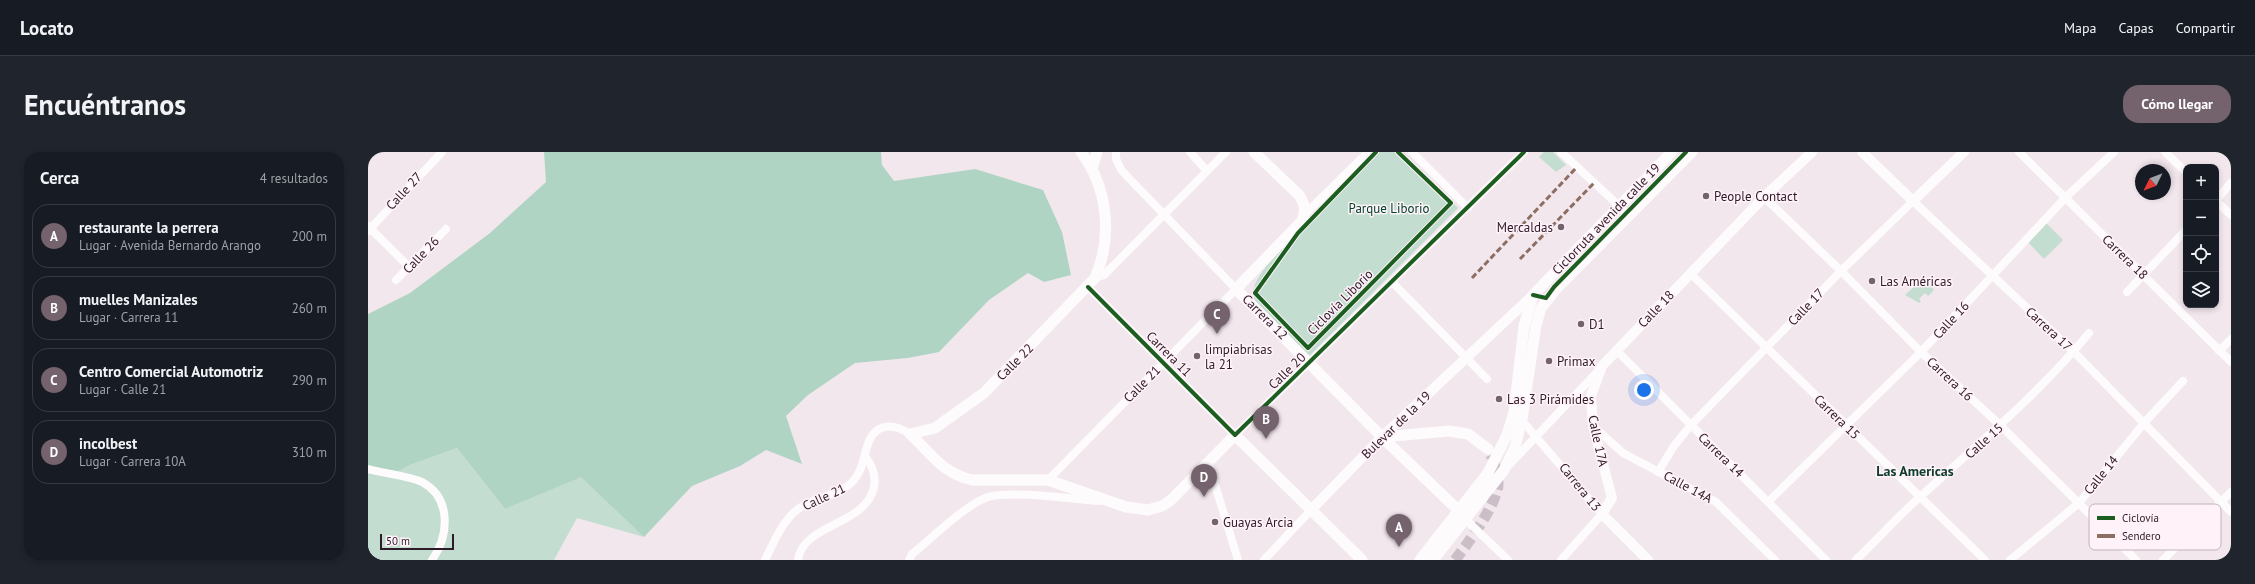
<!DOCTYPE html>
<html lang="es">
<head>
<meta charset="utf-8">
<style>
	body { margin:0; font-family:"PT Sans",sans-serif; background:#20242c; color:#f1f3f6 }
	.controls { position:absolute; right:12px; top:12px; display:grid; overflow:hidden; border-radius:8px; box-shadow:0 2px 6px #0003 }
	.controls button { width:36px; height:36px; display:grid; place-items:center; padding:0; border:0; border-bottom:1px solid #363941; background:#171b24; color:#f1f3f6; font:20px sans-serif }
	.compass { position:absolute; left:1767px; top:12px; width:36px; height:36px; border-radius:50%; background:#171b24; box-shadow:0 2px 6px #0003; rotate:227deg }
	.scale { position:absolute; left:12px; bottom:10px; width:74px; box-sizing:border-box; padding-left:4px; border:2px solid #2f1a27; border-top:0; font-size:11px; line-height:14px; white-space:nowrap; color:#2f1a27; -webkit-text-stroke:3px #fff3f9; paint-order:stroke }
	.you { position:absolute; left:1276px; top:238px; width:14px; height:14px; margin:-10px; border:3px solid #fff; border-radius:50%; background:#1a73e8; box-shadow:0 0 0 6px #1a73e833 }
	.badge { display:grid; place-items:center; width:26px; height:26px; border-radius:50%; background:#74626d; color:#fff; font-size:13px; font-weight:700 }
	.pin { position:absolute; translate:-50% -33px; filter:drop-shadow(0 1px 2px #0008) }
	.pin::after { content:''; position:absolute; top:21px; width:14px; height:12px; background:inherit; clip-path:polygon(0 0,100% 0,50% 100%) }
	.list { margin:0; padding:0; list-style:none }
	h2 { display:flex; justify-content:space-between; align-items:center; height:52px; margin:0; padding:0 16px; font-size:17px }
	h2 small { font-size:13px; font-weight:400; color:#9ea1a6 }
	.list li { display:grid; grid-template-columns:26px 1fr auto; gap:12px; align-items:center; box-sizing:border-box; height:64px; margin:0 8px 8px; padding:0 8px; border:1px solid #363941; border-radius:16px }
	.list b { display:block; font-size:15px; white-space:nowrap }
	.list p { margin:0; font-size:13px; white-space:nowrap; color:#9ea1a6 }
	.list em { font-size:13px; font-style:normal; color:#9ea1a6 }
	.icon { flex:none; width:22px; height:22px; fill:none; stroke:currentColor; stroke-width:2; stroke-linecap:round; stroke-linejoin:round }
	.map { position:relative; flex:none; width:1863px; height:408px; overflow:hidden; border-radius:16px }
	header { display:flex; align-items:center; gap:24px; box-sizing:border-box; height:56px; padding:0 20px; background:#171b24; border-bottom:1px solid #363941 }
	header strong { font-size:19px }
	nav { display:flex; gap:22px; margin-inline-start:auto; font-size:14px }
	.intro { display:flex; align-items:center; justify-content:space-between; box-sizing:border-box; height:96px; padding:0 24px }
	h1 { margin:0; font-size:28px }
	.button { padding:10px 18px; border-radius:16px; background:#74626d; color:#fff; font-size:14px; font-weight:700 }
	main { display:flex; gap:24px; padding:0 24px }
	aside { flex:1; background:#171b24; border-radius:16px; box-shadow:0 2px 6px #0003 }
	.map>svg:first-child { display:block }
</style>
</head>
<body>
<header>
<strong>Locato</strong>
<nav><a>Mapa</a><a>Capas</a><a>Compartir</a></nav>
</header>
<div class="intro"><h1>Encuéntranos</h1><a class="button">Cómo llegar</a></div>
<main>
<aside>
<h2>Cerca<small>4 resultados</small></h2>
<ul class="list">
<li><span class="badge">A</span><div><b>restaurante la perrera</b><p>Lugar · Avenida Bernardo Arango</p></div><em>200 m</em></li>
<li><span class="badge">B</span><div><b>muelles Manizales</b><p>Lugar · Carrera 11</p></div><em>260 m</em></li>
<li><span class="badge">C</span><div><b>Centro Comercial Automotriz</b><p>Lugar · Calle 21</p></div><em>290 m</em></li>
<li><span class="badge">D</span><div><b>incolbest</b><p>Lugar · Carrera 10A</p></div><em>310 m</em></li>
</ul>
</aside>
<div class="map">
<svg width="1863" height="408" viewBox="0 0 1863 408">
	<rect width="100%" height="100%" fill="#f3e7ee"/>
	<g fill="#c3ddd0">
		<path d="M1006,0H1035L1090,56L941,204L887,149C882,134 891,125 899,113Z"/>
		<polygon points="1176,0 1185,0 1198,13 1188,20 1171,5"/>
		<polygon points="1677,70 1695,88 1676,107 1658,88"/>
		<polygon points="1557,125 1566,138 1560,144 1557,141 1551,147 1553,149 1551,151 1537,143"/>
		<polygon points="89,296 137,357 213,324 276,385 209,366 186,408 0,408 0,317 20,325 42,313"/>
	</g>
	<polygon fill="#b0d4c4" points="176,0 513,0 514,13 526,29 607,17 675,38 694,80 703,123 676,130 660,121 621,148 571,200 540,206 487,211 440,243 418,264 434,312 398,298 372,314 324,334 276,385 213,325 137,357 89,296 42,313 20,325 0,317 0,162 42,141 122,81 178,30"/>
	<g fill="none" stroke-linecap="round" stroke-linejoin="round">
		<path stroke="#ccbec6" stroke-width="11" stroke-dasharray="11 5.5" stroke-linecap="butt" d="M1087,408C1100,391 1128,354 1130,333C1130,323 1127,313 1123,303"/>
		<g stroke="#fdfbfc" stroke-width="8">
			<polyline points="822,0 839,19"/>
			<polyline points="1044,0 1100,56"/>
			<polyline points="1193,0 1262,64"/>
			<polyline points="1651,0 1863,210"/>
			<polyline points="1797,0 1818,20"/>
			<polyline points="1396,45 1473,119 1553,200 1633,274 1768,408"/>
			<polyline points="1848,48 1863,31"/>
			<polyline points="1848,49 1863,63"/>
			<polyline points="937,62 1000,0"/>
			<polyline points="0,74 41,115"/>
			<polyline points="0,79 74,0"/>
			<polyline points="1322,121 1617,408"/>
			<polyline points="727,126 736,123 858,0"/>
			<polyline points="28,128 78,77"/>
			<polyline points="1024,130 1119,227"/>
			<polyline points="720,135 867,283 1156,0"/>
			<polyline points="1759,140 1818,78"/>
			<polyline points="1248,198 1458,408"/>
			<polyline points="1851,199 1863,187"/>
			<polyline points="1151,265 1234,362 1193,408"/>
			<polyline points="1225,274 1255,301 1348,350 1407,408"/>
			<polyline points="840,310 870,408"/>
			<polyline points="1141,313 1232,217"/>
			<path d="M0,317C14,321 42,324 54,330C84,346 81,384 64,408"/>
			<polyline points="1290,320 1306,294 1322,274 1473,119 1545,49 1706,200 1863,360"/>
			<polyline points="680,328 868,137 754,19 748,7 748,0"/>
			<polyline points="1400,350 1553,200 1697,46 1746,0"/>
			<polyline points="1098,368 1140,408"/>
			<path d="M397,408C407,388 416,363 438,352C454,344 473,343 486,328C499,314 495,286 511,277C522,271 533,276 542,282"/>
			<path d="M430,408C435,371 498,374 506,335C508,323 505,314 497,304"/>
			<path d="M541,408L544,402C563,387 598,352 620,345C642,338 705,347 731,349"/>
			<polyline points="896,408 943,358"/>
			<path d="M1488,408C1510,387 1530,364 1553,344C1611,291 1671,242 1721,181"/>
			<polyline points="1642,408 1711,351 1776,271 1815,229"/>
			<polyline points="1795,408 1863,340"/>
		</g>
		<g stroke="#fdfbfc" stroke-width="10">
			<polyline points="1494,0 1545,49 1596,0"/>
			<polyline points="943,358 1014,285 1165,143"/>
			<polyline points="1280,408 1234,362 1244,346 1225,274 1223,244 1234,214 1396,45 1444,0"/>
		</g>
		<g stroke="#fdfbfc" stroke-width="11">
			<path d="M886,0L931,43C937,52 938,59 934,69L868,137L1014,285L1090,358"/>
			<polyline points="724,17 729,0"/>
			<path d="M542,282C564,302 574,321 604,328H680L758,355L780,358L794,354L803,348L867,283L994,408"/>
			<path d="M542,282L567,276L616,241L727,126C745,85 740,36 713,0"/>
			<polyline points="1014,285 1081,279 1100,282 1120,297"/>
			<polyline points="1052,408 1120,321 1139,283 1146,260 1156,174 1165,143 1304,0"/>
			<polyline points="1065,408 1136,318 1147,295 1154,267 1168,173 1173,156 1188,137 1324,0"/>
		</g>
		<g stroke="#8d6e63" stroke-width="3" stroke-dasharray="6 3" stroke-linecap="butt">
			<polyline points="1152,107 1226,31"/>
			<polyline points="1104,126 1209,15"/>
		</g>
		<defs>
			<g id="cycleway">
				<polyline points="1008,0 930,81 887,141 940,196 1083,51 1030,0"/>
				<polyline points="720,135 867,283 1156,0"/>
				<polyline points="1165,143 1178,146 1186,135 1318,0"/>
			</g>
		</defs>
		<use href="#cycleway" stroke="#fff3f9" stroke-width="6"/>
		<use href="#cycleway" stroke="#1b5e20" stroke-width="4"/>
	</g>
	<g fill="#74626d" stroke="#fff3f9" stroke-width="1.5">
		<circle cx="1338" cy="44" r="4"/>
		<circle cx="1193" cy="75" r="4"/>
		<circle cx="1504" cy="129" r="4"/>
		<circle cx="1213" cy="172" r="4"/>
		<circle cx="829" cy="204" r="4"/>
		<circle cx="1181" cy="209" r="4"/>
		<circle cx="1131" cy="247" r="4"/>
		<circle cx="847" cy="370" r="4"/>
	</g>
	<g text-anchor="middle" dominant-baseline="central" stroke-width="3" stroke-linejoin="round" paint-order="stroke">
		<g font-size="13" fill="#2f1a27" stroke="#fff3f9">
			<text transform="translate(36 39) rotate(-47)">Calle 27</text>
			<text transform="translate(1238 67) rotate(-46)">Ciclorruta avenida calle 19</text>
			<text transform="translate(53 103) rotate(-46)">Calle 26</text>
			<text transform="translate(1757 105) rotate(44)">Carrera 18</text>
			<text transform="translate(972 150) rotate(-45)">Ciclovía Liborio</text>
			<text transform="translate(1438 155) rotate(-46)">Calle 17</text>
			<text transform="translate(1288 157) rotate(-46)">Calle 18</text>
			<text transform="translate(897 165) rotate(45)">Carrera 12</text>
			<text transform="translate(1583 168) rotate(-47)">Calle 16</text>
			<text transform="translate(1681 177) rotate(43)">Carrera 17</text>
			<text transform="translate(801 202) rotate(45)">Carrera 11</text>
			<text transform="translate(647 210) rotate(-45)">Calle 22</text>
			<text transform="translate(919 219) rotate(-44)">Calle 20</text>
			<text transform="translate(1582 227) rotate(43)">Carrera 16</text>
			<text transform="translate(774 232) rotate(-45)">Calle 21</text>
			<text transform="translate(1469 265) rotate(44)">Carrera 15</text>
			<text transform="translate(1028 273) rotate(-44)">Bulevar de la 19</text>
			<text transform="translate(1230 289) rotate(78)">Calle 17A</text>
			<text transform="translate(1616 289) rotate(-42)">Calle 15</text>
			<text transform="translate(1353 303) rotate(44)">Carrera 14</text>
			<text transform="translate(1733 323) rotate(-51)">Calle 14</text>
			<text transform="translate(1212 335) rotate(51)">Carrera 13</text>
			<text transform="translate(1320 335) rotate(28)">Calle 14A</text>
			<text transform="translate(456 345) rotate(-25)">Calle 21</text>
		</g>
		<g font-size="13" fill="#2f1a27" stroke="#fff3f9" text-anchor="start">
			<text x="1346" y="44">People Contact</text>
			<text x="1185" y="75" text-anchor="end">Mercaldas</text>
			<text x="1512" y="129">Las Américas</text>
			<text x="1221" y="172">D1</text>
			<text x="837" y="197">limpiabrisas<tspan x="837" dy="15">la 21</tspan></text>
			<text x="1189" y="209">Primax</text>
			<text x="1139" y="247">Las 3 Pirámides</text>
			<text x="855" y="370">Guayas Arcia</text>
		</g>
		<g font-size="13" fill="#00412b" stroke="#fff3f9">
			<text x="1021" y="56">Parque Liborio</text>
		</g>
		<g font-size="14" font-weight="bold" fill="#0d3c2a" stroke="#fff3f9">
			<text x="1547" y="319">Las Americas</text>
		</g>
	</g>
	<rect x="1721" y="352" width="132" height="46" rx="6" fill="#fff3f9" stroke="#c1b2ba" stroke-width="1"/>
	<rect x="1729" y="364" width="18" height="4" fill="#1b5e20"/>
	<rect x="1729" y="382" width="18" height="4" fill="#8d6e63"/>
	<g font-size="11" fill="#2f1a27">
		<text x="1754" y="370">Ciclovía</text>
		<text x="1754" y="388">Sendero</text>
	</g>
</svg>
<div class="controls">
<button>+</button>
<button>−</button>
<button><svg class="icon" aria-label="locate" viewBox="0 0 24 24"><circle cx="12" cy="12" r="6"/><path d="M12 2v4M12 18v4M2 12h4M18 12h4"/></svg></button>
<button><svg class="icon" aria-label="layers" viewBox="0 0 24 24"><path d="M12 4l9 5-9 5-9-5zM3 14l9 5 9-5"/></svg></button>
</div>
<svg class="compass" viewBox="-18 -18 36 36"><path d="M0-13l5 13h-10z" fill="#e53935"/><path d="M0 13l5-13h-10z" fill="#9ea1a6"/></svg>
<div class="scale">50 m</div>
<div class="you"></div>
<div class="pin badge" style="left:1031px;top:395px">A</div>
<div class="pin badge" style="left:898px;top:287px">B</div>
<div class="pin badge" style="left:849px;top:182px">C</div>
<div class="pin badge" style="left:836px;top:345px">D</div>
</div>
</main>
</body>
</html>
